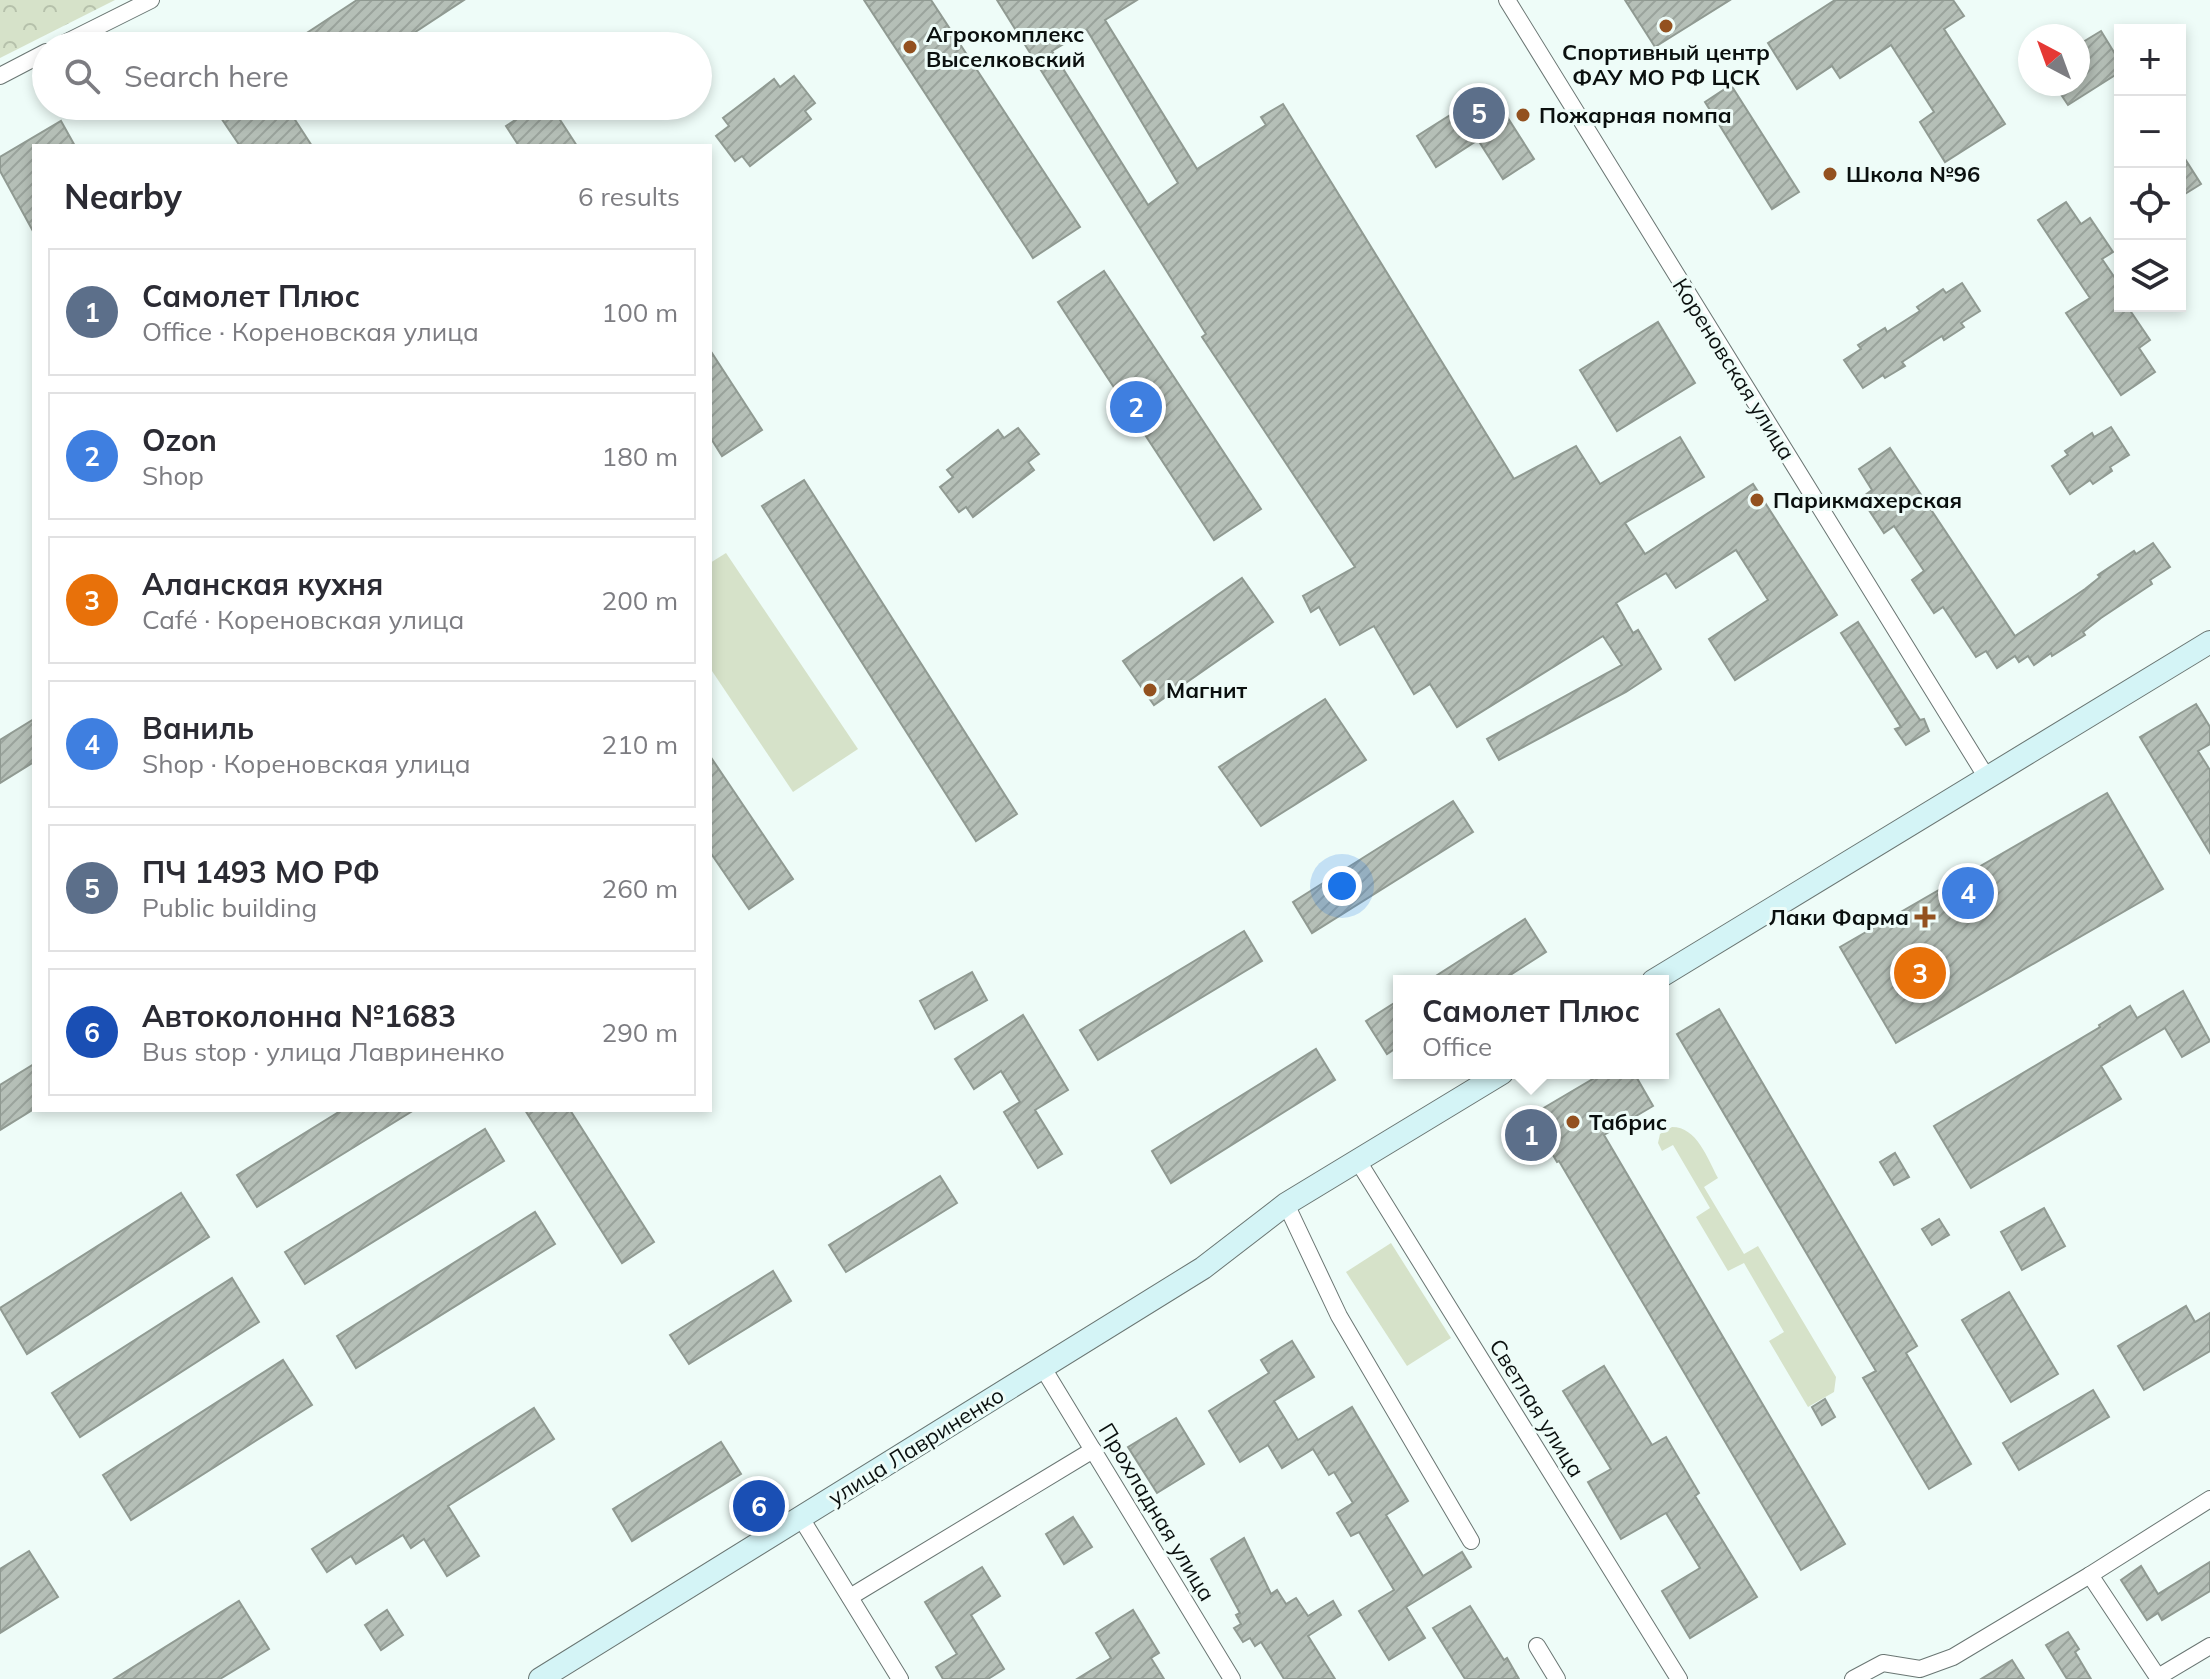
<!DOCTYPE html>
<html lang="en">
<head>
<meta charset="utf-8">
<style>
	body { margin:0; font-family:Mulish,sans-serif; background:#f7f7f7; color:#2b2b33 }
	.controls { position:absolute; right:24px; top:24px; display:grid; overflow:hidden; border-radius:0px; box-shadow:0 4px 12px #0003 }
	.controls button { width:72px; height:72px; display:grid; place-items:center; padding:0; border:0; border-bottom:2px solid #e1e1e2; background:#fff; color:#2b2b33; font:40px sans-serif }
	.compass { position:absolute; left:2018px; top:24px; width:72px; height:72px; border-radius:50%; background:#fff; box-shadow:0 4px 12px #0003; rotate:319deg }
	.you { position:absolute; left:1342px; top:886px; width:28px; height:28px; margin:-20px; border:6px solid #fff; border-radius:50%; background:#1a73e8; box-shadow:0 0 0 12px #1a73e833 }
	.badge { display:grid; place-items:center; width:52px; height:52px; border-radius:50%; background:#1a73e8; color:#fff; font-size:26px; font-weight:700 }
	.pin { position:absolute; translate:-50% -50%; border:4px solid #fff; box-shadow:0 2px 8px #0006 }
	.popup { position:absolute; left:1393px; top:975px; width:276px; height:104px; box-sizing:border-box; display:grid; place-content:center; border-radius:0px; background:#fff; filter:drop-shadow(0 2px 6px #0005); font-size:26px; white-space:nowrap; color:#7c7c81 }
	.popup b { font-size:30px; color:#2b2b33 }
	.popup::after { content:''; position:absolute; left:50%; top:100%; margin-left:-16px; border:16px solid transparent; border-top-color:#fff }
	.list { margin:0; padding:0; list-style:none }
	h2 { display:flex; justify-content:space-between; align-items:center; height:104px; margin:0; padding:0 32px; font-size:34px }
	h2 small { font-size:26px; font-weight:400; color:#7c7c81 }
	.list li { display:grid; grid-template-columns:52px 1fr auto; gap:24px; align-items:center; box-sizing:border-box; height:128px; margin:0 16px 16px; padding:0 16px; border:2px solid #e1e1e2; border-radius:0px }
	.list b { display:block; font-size:30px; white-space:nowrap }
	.list p { margin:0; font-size:26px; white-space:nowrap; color:#7c7c81 }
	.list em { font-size:26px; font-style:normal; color:#7c7c81 }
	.icon { flex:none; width:44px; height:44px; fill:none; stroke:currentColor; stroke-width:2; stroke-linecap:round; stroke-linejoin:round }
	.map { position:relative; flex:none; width:2210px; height:1679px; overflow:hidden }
	.search { position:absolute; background:#fff; box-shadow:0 4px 12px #0003; left:32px; top:32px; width:680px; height:88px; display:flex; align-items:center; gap:20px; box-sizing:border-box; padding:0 28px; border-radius:44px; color:#7c7c81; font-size:30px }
	.panel { position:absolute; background:#fff; box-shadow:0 4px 12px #0003; left:32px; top:144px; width:680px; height:968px; border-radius:0px }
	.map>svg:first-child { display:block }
</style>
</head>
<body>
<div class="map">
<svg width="2210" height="1679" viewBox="0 0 2210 1679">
	<defs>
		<pattern id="forest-crowns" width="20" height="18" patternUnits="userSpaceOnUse" patternTransform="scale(2)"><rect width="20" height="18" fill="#d6e2c9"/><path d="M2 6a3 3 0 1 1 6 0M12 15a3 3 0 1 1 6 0" fill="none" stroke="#b6c1ab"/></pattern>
		<pattern id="building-hatch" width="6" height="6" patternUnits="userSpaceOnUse" patternTransform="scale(2)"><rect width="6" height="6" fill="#b5bfb7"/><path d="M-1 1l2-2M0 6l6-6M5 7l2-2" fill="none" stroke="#9aa39c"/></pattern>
	</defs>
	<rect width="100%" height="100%" fill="#eefcf8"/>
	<polygon fill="url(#forest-crowns)" points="0,0 115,0 0,58"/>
	<g fill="#d6e2c9">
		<polygon points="726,553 858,749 793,792 710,668 710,563"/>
		<path d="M1672,1127C1697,1127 1707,1158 1718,1178L1704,1187L1744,1254L1758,1246L1836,1377L1834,1392L1808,1407L1769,1341L1784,1332L1744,1263L1728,1271L1696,1217L1710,1208L1673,1145L1662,1151L1658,1143L1660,1134Z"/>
		<polygon points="1391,1243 1451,1338 1407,1366 1346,1272"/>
	</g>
	<g fill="url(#building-hatch)" stroke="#909a92" stroke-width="2" fill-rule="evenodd">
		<polygon points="357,0 464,0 394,46 287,46"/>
		<polygon points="864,0 931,0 1080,227 1033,258"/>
		<path d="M997,0H1137L1105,20L1197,169L1266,125L1261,117L1283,104L1514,479L1576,446L1600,484L1680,437L1704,477L1625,523L1645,554L1753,484L1837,615L1735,680L1709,639L1768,600L1736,550L1676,588L1666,573L1616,603L1633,633L1638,630L1661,669L1626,692L1499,760L1487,739L1622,665L1603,636L1457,727L1430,684L1414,694L1374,626L1340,645L1319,607L1311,612L1303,596L1355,567L1202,337L1206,334ZM1087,30L1178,183L1148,205L1052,51Z"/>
		<polygon points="1625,0 1730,0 1655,47"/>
		<polygon points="1835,0 1953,0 1964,16 1944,29 2005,124 1945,162 1920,122 1934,112 1891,45 1840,78 1832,66 1797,89 1768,43"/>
		<polygon points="2101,31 2120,62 2120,72 2068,105 2054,84 2078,84 2078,45"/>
		<polygon points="794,76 815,103 805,111 811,119 750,166 742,156 735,161 716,136 729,126 723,118 774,79 780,87"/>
		<polygon points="1731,85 1799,192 1772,209 1705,102"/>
		<polygon points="1490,90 1534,159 1503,179 1478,140 1436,167 1417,136"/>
		<polygon points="213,106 286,106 312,146 240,146"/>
		<polygon points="537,106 551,106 577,146 519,146 506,126"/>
		<polygon points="61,121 75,146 34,146 34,233 0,171 0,157"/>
		<polygon points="2180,151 2201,184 2180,197"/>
		<polygon points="2066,202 2081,224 2090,218 2113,252 2102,259 2119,284 2114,287 2120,295 2120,306 2127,306 2150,340 2139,348 2155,372 2121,395 2066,313 2090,298 2038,220"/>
		<polygon points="1104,271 1261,509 1214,540 1058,302"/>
		<polygon points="1962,283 1980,311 1961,323 1964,327 1944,340 1942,336 1902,362 1905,366 1885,378 1883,375 1863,388 1844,360 1861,349 1858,345 1885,328 1887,332 1920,311 1917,307 1943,289 1946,293"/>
		<polygon points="1658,322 1695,383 1617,431 1580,370"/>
		<polygon points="710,350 762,430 722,456 710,437"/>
		<polygon points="2111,427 2129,455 2110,467 2112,471 2093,484 2090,480 2070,494 2052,466 2068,455 2065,451 2092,433 2094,437"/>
		<polygon points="1018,428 1039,454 1028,462 1034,470 973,517 966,507 959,512 940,487 953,477 947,470 998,430 1004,438"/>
		<polygon points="1890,448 2015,636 2085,589 2100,577 2098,575 2134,551 2136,554 2153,543 2170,567 2150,580 2152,584 2101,618 2083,632 2085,635 2052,656 2051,653 2034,665 2028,656 2019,662 2015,656 1997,668 1986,651 1976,657 1943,607 1934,613 1912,580 1924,571 1894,526 1884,533 1861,498 1872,490 1859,469"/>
		<polygon points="804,480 1017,814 976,841 762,506"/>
		<polygon points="1242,578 1273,622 1154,705 1123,661"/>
		<polygon points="1858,622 1920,720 1924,719 1929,731 1906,745 1895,729 1901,727 1841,633"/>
		<polygon points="1325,699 1366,760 1261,826 1219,767"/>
		<polygon points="2196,704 2210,727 2210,744 2198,751 2210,770 2210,853 2140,737"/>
		<polygon points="34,719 34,762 0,783 0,740"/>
		<polygon points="710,756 793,879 749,909 710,852"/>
		<polygon points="2107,793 2163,889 1896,1043 1840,947"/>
		<polygon points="1453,801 1473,832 1312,933 1293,902"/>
		<polygon points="1525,919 1546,952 1501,981 1428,981"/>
		<polygon points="1244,931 1262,961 1098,1060 1080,1030"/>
		<polygon points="972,972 987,1000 935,1029 920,1001"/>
		<polygon points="2183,991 2210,1041 2182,1057 2165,1028 2101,1066 2121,1099 1971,1188 1934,1126 2100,1027 2099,1025 2130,1006 2137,1018"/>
		<polygon points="1399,1000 1399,1046 1387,1054 1366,1021"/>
		<polygon points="1719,1009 1917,1346 1906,1353 1971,1464 1929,1489 1863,1378 1876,1371 1677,1034"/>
		<polygon points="1023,1015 1068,1090 1035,1110 1062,1154 1038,1168 1004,1112 1020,1102 1001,1071 974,1089 955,1059"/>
		<polygon points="1316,1049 1335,1080 1171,1183 1152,1151"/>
		<polygon points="34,1064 34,1109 0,1130 0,1085"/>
		<polygon points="1603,1073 1634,1073 1653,1106 1604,1135 1845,1544 1801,1570 1559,1161 1557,1162 1530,1116"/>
		<polygon points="342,1110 414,1110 257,1207 237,1175"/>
		<polygon points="525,1110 570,1110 654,1242 622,1263"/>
		<polygon points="485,1129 504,1161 305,1284 285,1252"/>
		<polygon points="1895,1153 1909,1177 1894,1185 1880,1162"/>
		<polygon points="940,1176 957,1203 846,1272 829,1245"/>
		<polygon points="181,1193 209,1237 27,1354 0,1308"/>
		<polygon points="2044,1208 2065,1246 2022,1270 2001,1232"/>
		<polygon points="535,1212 555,1244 356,1368 337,1336"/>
		<polygon points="1939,1219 1949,1235 1932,1245 1922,1229"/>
		<polygon points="773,1271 791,1301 689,1364 670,1335"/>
		<polygon points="232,1278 259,1322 80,1437 52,1393"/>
		<polygon points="2009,1292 2058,1374 2011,1402 1962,1320"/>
		<polygon points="2186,1306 2195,1322 2210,1313 2210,1351 2144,1390 2118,1346"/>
		<polygon points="1292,1341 1314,1377 1274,1401 1298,1440 1352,1407 1408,1501 1386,1515 1423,1576 1462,1552 1471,1567 1406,1607 1425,1638 1389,1660 1359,1611 1394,1590 1359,1532 1351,1536 1337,1513 1353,1503 1334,1472 1329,1475 1313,1449 1282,1468 1268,1445 1240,1462 1209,1411 1269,1373 1261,1360"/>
		<polygon points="283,1360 312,1405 131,1520 103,1475"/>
		<polygon points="1604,1366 1652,1445 1666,1437 1699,1493 1695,1496 1757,1597 1690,1638 1662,1591 1700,1568 1666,1513 1621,1539 1588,1482 1611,1469 1563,1391"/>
		<polygon points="2093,1390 2109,1417 2019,1470 2003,1443"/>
		<polygon points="1825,1399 1835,1417 1822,1425 1812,1407"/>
		<polygon points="534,1408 554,1439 448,1506 479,1556 447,1576 424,1539 411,1548 403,1535 356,1564 351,1556 327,1572 312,1549"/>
		<polygon points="1176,1418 1204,1464 1157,1493 1128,1447"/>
		<polygon points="721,1442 741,1474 632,1541 613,1509"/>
		<polygon points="1073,1517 1092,1547 1064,1564 1046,1534"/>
		<polygon points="1244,1538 1271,1594 1277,1590 1286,1604 1296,1598 1308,1616 1333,1601 1341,1615 1308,1636 1335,1679 1284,1679 1261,1642 1255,1646 1250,1638 1243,1642 1234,1628 1241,1624 1236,1615 1240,1613 1211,1559"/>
		<polygon points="29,1551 58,1597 0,1633 0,1569"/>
		<polygon points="2210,1562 2210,1591 2162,1620 2158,1613 2147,1620 2121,1580 2141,1566 2158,1594"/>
		<polygon points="982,1567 1000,1596 971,1615 1004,1669 988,1679 943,1679 936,1667 957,1654 925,1602"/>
		<polygon points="239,1601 269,1649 220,1679 114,1679"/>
		<polygon points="1470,1606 1504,1660 1507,1658 1519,1679 1465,1679 1433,1628"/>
		<polygon points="387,1610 403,1635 381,1650 365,1625"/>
		<polygon points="1133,1610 1159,1653 1151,1658 1164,1679 1077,1679 1111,1658 1096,1633"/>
		<polygon points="2068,1632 2079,1649 2075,1652 2091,1679 2067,1679 2046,1645"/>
		<polygon points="2012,1660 2024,1679 1981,1679"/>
	</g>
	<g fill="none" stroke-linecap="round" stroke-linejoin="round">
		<defs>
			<g id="street">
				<polyline points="1507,0 1987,778"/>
				<polyline points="59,46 151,0"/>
				<polyline points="0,76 46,52"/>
				<polyline points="1358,1161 1679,1679"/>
				<polyline points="1286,1204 1339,1316 1471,1541"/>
				<polyline points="1043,1368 1232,1679"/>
				<polyline points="801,1518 900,1679"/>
				<polyline points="2090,1575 2159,1679"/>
				<polyline points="850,1597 1093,1450"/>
				<polyline points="1537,1646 1557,1679"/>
				<polyline points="2158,1677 2210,1646"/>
				<polyline points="1853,1679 1883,1663 1920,1669 1953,1657 2090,1575 2210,1499"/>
			</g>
			<g id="secondary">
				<polyline points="1653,981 2210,642"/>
				<polyline points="540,1679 1203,1268 1286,1204 1502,1073"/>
			</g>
		</defs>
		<use href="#street" stroke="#6a7673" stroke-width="18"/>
		<use href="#secondary" stroke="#6a7673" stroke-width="24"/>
		<use href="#street" stroke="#fff" stroke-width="16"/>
		<use href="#secondary" stroke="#d4f4f6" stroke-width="22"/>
	</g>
	<g fill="#93511f" stroke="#eefcf8" stroke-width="3">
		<circle cx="1666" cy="26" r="8"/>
		<circle cx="910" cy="47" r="8"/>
		<circle cx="1523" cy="115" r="8"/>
		<circle cx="1830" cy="174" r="8"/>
		<circle cx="1757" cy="500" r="8"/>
		<circle cx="1150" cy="690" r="8"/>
		<path d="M1921 905h8v8h8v8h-8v8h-8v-8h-8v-8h8z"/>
		<circle cx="1573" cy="1122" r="8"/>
	</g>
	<g text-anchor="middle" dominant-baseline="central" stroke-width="6" stroke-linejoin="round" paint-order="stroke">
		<g font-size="22" font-weight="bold" fill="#0b100f" stroke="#eefcf8" text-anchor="start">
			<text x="926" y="34">Агрокомплекс<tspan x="926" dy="25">Выселковский</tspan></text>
			<text x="1666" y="52" text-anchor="middle">Спортивный центр<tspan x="1666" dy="25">ФАУ МО РФ ЦСК</tspan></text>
			<text x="1539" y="115">Пожарная помпа</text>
			<text x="1846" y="174">Школа №96</text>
			<text x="1773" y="500">Парикмахерская</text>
			<text x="1166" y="690">Магнит</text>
			<text x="1909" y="917" text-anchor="end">Лаки Фарма</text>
			<text x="1589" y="1122">Табрис</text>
		</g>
		<g font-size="22" fill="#0b100f" stroke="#eefcf8">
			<text transform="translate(1734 369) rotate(58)">Кореновская улица</text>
			<text transform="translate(1537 1408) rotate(58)">Светлая улица</text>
			<text transform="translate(916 1446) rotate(-32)">улица Лавриненко</text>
			<text transform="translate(1157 1512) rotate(59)">Прохладная улица</text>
		</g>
	</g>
</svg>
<div class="controls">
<button>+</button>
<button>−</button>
<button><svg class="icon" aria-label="locate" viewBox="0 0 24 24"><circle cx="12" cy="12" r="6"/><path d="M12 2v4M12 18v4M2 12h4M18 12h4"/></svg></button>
<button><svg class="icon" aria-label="layers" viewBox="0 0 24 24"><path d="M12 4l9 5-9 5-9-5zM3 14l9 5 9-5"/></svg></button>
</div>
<svg class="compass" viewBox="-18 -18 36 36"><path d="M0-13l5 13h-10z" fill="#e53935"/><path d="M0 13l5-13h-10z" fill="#7c7c81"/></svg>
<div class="you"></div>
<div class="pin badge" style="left:1531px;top:1135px;background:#5c6f8a">1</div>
<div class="popup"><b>Самолет Плюс</b>Office</div>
<div class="pin badge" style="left:1136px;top:407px;background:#3f7fe0">2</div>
<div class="pin badge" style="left:1920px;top:973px;background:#e8710a">3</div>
<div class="pin badge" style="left:1968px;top:893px;background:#3f7fe0">4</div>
<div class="pin badge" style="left:1479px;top:113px;background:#5c6f8a">5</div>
<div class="pin badge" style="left:759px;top:1506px;background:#1a4fb4">6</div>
<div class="search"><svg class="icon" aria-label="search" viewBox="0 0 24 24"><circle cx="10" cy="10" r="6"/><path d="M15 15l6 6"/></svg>Search here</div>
<section class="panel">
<h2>Nearby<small>6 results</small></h2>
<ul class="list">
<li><span class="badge" style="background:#5c6f8a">1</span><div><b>Самолет Плюс</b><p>Office · Кореновская улица</p></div><em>100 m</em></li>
<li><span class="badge" style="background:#3f7fe0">2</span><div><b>Ozon</b><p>Shop</p></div><em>180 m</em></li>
<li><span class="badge" style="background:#e8710a">3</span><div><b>Аланская кухня</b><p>Café · Кореновская улица</p></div><em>200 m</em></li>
<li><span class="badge" style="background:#3f7fe0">4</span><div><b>Ваниль</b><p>Shop · Кореновская улица</p></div><em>210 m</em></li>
<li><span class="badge" style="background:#5c6f8a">5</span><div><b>ПЧ 1493 МО РФ</b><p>Public building</p></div><em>260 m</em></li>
<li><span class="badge" style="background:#1a4fb4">6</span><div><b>Автоколонна №1683</b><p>Bus stop · улица Лавриненко</p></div><em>290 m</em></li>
</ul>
</section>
</div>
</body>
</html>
